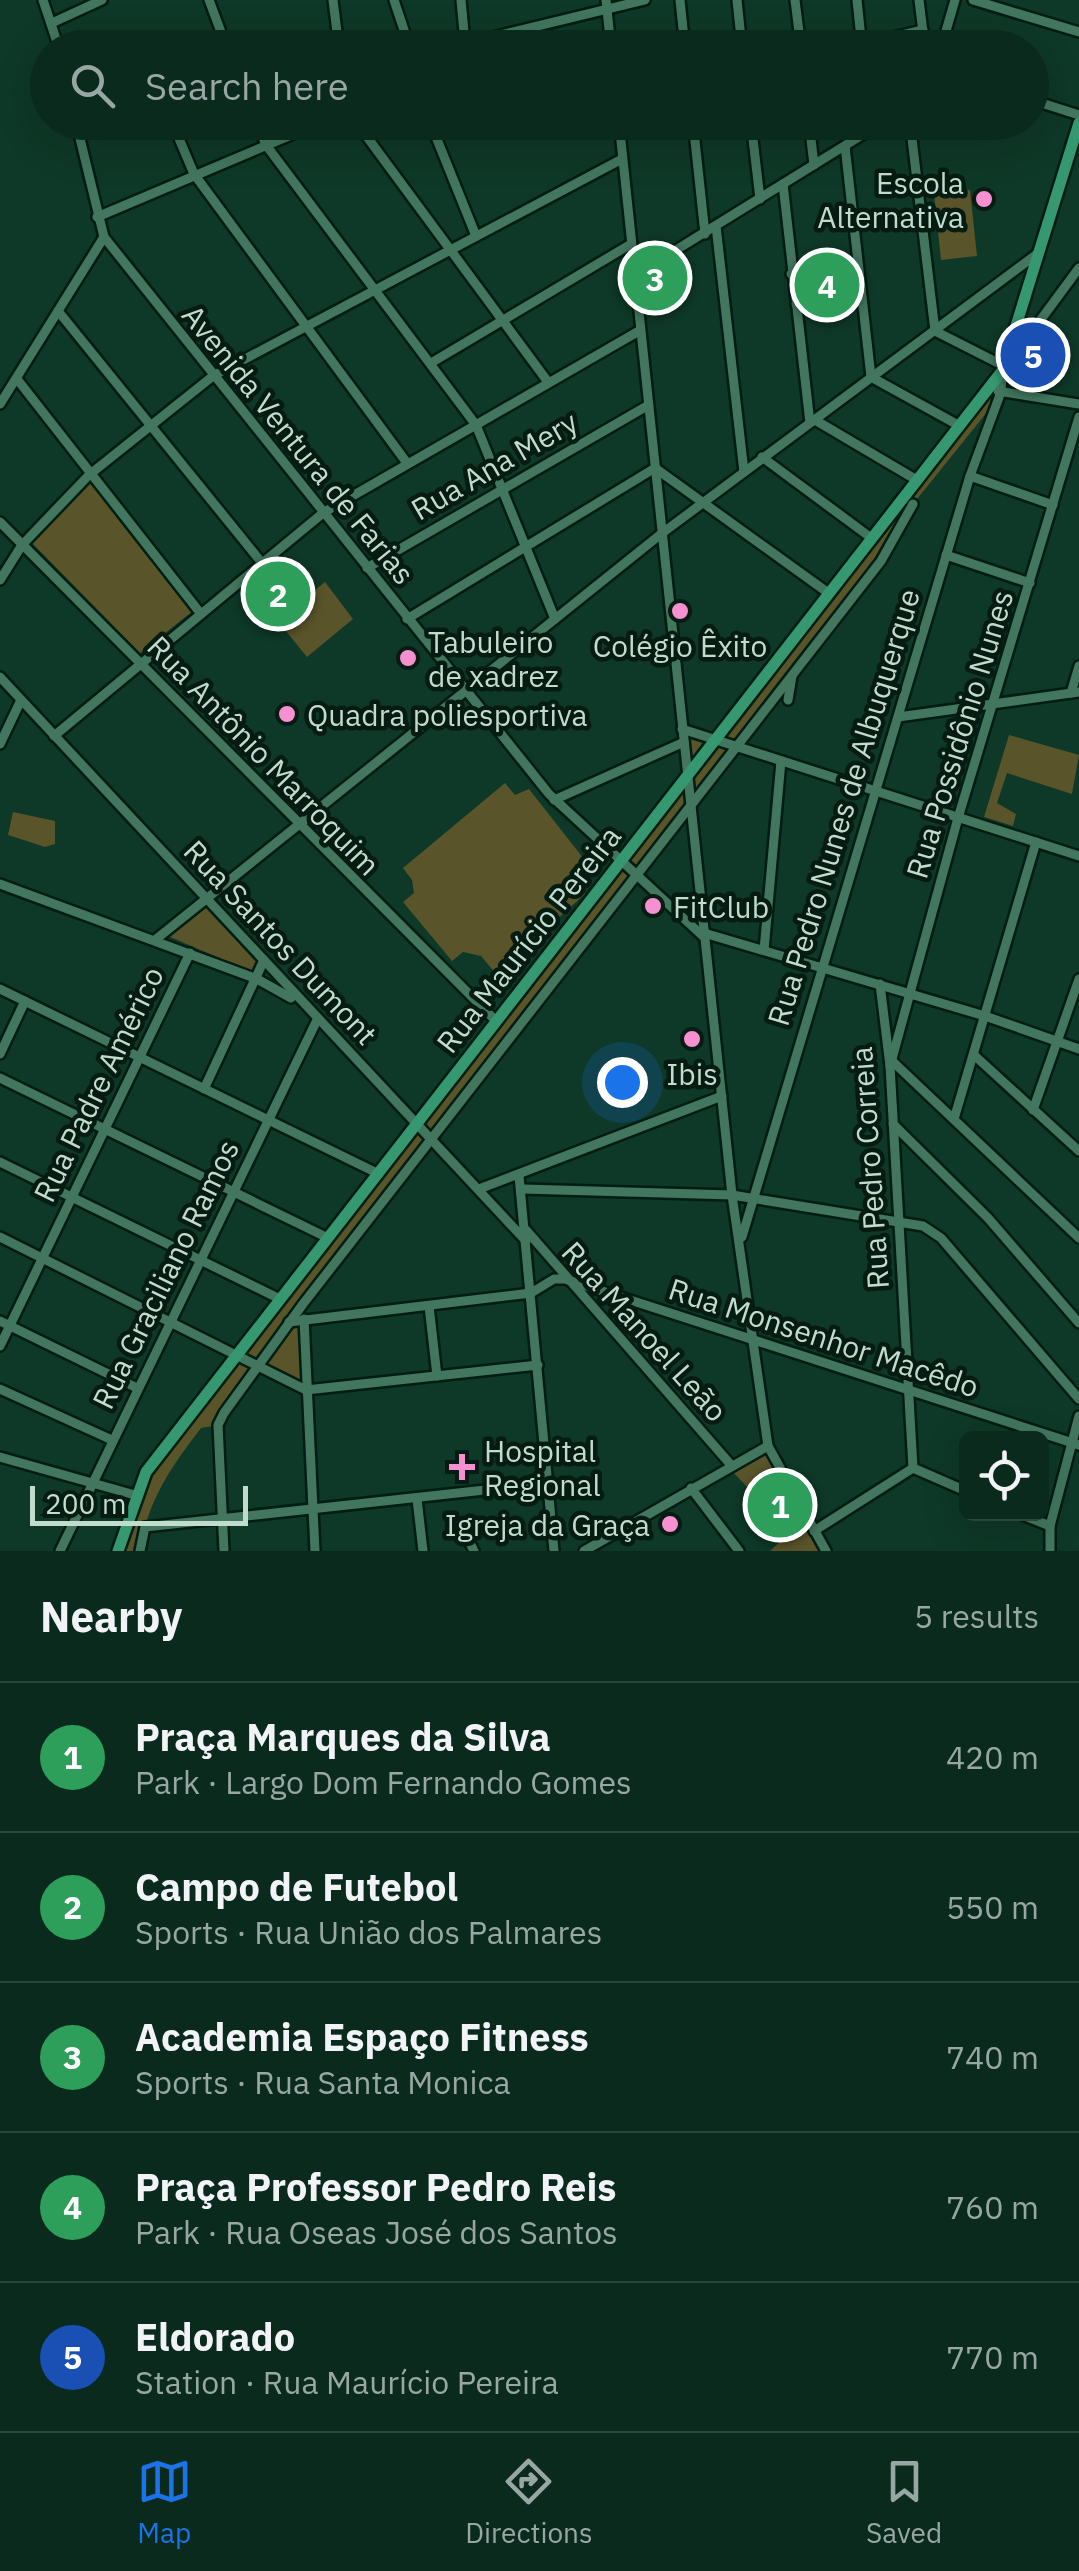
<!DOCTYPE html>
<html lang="en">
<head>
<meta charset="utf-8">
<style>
	body { margin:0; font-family:"IBM Plex Sans",sans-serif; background:#133226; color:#f1f3f6 }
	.controls { position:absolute; right:30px; bottom:30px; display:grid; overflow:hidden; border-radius:15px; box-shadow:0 10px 40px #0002 }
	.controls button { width:90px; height:90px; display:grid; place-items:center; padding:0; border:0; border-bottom:2px solid #2a463b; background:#0a2a1d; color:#f1f3f6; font:50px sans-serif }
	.scale { position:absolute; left:30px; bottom:25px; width:218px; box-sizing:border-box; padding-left:10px; border:5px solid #c1dbcd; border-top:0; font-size:28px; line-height:35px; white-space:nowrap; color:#c1dbcd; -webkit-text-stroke:8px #061c13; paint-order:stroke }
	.you { position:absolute; left:622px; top:1082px; width:35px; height:35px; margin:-25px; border:8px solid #fff; border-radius:50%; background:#1a73e8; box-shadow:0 0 0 15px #1a73e833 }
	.badge { display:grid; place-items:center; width:65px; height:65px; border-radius:50%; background:#1a73e8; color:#fff; font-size:32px; font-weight:700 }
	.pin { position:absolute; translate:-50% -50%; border:5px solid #fff; box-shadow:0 2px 10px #0006 }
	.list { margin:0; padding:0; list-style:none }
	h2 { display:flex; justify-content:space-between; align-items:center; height:130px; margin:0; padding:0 40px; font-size:42px }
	h2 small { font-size:32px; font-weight:400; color:#99a7a4 }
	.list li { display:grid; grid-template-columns:65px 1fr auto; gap:30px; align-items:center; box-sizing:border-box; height:150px; padding:0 40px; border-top:2px solid #2a463b }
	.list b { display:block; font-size:38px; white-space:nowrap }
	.list p { margin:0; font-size:32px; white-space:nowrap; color:#99a7a4 }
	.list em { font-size:32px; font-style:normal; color:#99a7a4 }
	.icon { flex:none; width:55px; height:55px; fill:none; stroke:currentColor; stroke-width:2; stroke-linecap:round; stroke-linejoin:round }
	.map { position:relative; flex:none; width:1079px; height:1551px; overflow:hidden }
	.search { position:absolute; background:#0a2a1d; box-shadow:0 10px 40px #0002; left:30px; right:30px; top:30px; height:110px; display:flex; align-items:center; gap:25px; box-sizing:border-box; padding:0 35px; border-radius:55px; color:#99a7a4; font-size:38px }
	.sheet { height:880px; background:#0a2a1d }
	nav { display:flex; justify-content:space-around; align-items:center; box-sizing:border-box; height:140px; border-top:2px solid #2a463b; background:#0a2a1d; font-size:28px; color:#99a7a4 }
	nav a { display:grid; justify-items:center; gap:5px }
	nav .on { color:#1a73e8 }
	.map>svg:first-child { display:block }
</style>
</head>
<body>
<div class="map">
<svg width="1079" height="1551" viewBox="0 0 1079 1551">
	<rect width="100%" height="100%" fill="#0e3827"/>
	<g fill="#595429">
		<polygon points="970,190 977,256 941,260 934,193"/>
		<path d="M993,390L988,411L913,504L881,561L290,1320H304L306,1390L258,1365L218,1425L201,1428C171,1467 147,1502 140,1551H118L135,1495L687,775L682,729L714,739Z"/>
		<polygon points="89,481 193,611 140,653 29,540"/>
		<polygon points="288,565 307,590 268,622 248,597"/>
		<polygon points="325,582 353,619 307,657 277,620"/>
		<polygon points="1009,735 1079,755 1072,794 1007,773 997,803 1016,814 1013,826 984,817"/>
		<polygon points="505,783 515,795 529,789 591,868 582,890 585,894 496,974 481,956 463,952 452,961 403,902 414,893 412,880 403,868"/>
		<polygon points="13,812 55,821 55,844 45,847 8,835"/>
		<polygon points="205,905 259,963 254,973 168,936"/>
		<polygon points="766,1450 820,1551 770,1551 790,1532 730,1469"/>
	</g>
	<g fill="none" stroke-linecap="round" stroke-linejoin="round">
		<defs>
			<g id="minor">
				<polyline points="43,0 59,48"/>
				<polyline points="209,0 227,48"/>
				<polyline points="333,0 339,48"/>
				<polyline points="394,0 410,48"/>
				<polyline points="461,0 465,43"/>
				<polyline points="606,0 611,48"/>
				<polyline points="680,0 685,48"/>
				<polyline points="737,0 742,48"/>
				<polyline points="795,0 801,48"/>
				<polyline points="857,0 862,48"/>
				<polyline points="919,0 925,48"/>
				<polyline points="973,0 1079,32"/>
				<polyline points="54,22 102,0"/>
				<polyline points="272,48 289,41"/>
				<polyline points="447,48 645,0"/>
				<polyline points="846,48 923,30"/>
				<polyline points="941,48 955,0"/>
				<polyline points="1032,100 1079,115"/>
				<polyline points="76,122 104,237 549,794 705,938"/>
				<polyline points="172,122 194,174 407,463"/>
				<polyline points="257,122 266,145 476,425 555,619"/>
				<polyline points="356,122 548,382"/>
				<polyline points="430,122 476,236"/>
				<polyline points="619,122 732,1195 768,1446 826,1551"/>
				<polyline points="693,122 705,234"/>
				<polyline points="751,122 760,199"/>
				<polyline points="809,122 814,165"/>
				<polyline points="910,122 935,331"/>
				<polyline points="845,146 871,377 958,425"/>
				<polyline points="783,184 810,423"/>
				<polyline points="97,217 322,122"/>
				<polyline points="716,226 744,472"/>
				<polyline points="791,274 858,265"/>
				<polyline points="634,276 883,122"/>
				<polyline points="796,304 861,294"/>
				<polyline points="58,311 262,563"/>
				<polyline points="935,331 1004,366"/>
				<polyline points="1011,347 1022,345 1079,268"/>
				<polyline points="431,363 631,244"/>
				<polyline points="17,379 201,614"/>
				<polyline points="998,391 1079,404"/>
				<polyline points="0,404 104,237"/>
				<polyline points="815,420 915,479"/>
				<polyline points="762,457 870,537"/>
				<polyline points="970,476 1053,505"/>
				<polyline points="0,522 496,1021"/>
				<polyline points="946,555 1030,583"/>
				<polyline points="367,568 647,406"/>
				<polyline points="0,580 22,545 89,475 213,376 622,159"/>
				<polyline points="407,619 655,468 827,592"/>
				<polyline points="0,677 526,1241"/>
				<polyline points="1071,693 1079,666"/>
				<polyline points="788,700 792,676"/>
				<polyline points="898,717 1079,692"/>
				<polyline points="682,729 1079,856"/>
				<polyline points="54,736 323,513 639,331"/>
				<polyline points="0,744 21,700"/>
				<polyline points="554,800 684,742"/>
				<polyline points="0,884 257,979 291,998"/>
				<polyline points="704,933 985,1016 1079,1049"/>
				<polyline points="155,940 661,534 1037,254"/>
				<polyline points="764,950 781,761"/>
				<polyline points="880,984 890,1066 913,1468"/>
				<polyline points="0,989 377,1173"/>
				<polyline points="0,1054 25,1001"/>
				<polyline points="974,1055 1079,1151"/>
				<polyline points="890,1059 1079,1238"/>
				<polyline points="890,1066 958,818 1079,417"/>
				<polyline points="0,1078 326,1237"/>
				<polyline points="204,1089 264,960"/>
				<polyline points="1033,1110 1079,979"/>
				<polyline points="954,1119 1036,842"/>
				<polyline points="893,1124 988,1218 1079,1323"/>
				<polyline points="0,1162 280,1299"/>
				<polyline points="519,1176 554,1551"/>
				<polyline points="479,1189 722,1096"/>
				<polyline points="523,1189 732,1195 923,1226 941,1238 1079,1399"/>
				<polyline points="526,1230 731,1465"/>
				<polyline points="0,1237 306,1390 538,1365"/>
				<polyline points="742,1237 970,476 1001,392 1002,372"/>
				<polyline points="429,1306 437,1376"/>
				<polyline points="304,1319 315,1551"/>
				<polyline points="0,1321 137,1388"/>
				<polyline points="289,1322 531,1293 554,1279 565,1279 1079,1445"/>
				<polyline points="0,1346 190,953"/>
				<polyline points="0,1389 112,1440"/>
				<polyline points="0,1457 135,1495"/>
				<polyline points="913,1468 966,1491"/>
				<polyline points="691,1488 739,1551"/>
				<polyline points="417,1499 423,1551"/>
				<polyline points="1020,1514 1050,1526"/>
				<polyline points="814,1531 913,1468"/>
				<polyline points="468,1539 474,1551"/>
				<polyline points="60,1551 317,1020"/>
				<polyline points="140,1551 145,1527 550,1483"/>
				<polyline points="224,1551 218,1425 224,1413 303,1304 881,561 913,504"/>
				<polyline points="584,1551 768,1446"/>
				<polyline points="1050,1551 1050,1526 1079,1416"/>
			</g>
			<polyline id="major" points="118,1551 146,1472 1002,371 1079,123"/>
		</defs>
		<use href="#minor" stroke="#021d12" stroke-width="14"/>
		<use href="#major" stroke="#021d12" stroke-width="16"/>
		<use href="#minor" stroke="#42765e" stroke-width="9"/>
		<use href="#major" stroke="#369871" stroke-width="11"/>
	</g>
	<g fill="#f690d0" stroke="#061c13" stroke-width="4">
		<circle cx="984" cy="199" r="10"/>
		<circle cx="680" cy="611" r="10"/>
		<circle cx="408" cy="658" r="10"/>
		<circle cx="287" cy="714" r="10"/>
		<circle cx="653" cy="906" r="10"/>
		<circle cx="692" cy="1039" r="10"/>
		<path d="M457 1452h10v10h10v10h-10v10h-10v-10h-10v-10h10z"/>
		<circle cx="670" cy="1524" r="10"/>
	</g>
	<g text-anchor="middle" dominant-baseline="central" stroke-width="9" stroke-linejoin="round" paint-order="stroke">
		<g font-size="30" fill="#c1dbcd" stroke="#061c13" text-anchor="start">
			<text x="964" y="182" text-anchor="end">Escola<tspan x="964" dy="34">Alternativa</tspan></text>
			<text x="428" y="641">Tabuleiro<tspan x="428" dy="34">de xadrez</tspan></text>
			<text x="680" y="645" text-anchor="middle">Colégio Êxito</text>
			<text x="307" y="714">Quadra poliesportiva</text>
			<text x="673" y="906">FitClub</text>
			<text x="692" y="1073" text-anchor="middle">Ibis</text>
			<text x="484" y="1450">Hospital<tspan x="484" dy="34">Regional</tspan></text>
			<text x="650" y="1524" text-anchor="end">Igreja da Graça</text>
		</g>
		<g font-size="30" fill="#c1dbcd" stroke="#061c13">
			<text transform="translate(299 444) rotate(51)">Avenida Ventura de Farias</text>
			<text transform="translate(494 465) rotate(-30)">Rua Ana Mery</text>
			<text transform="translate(959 734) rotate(-73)">Rua Possidônio Nunes</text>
			<text transform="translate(264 755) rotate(46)">Rua Antônio Marroquim</text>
			<text transform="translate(843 807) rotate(-73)">Rua Pedro Nunes de Albuquerque</text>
			<text transform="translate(528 939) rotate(-52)">Rua Maurício Pereira</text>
			<text transform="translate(281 942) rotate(47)">Rua Santos Dumont</text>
			<text transform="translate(98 1084) rotate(-64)">Rua Padre Américo</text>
			<text transform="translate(869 1168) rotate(-94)">Rua Pedro Correia</text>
			<text transform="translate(165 1274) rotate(-64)">Rua Graciliano Ramos</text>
			<text transform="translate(645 1331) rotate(48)">Rua Manoel Leão</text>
			<text transform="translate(824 1337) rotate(18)">Rua Monsenhor Macêdo</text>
		</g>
	</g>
</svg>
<div class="controls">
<button><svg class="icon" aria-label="locate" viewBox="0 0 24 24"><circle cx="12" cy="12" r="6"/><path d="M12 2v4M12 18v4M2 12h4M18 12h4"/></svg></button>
</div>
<div class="scale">200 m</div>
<div class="you"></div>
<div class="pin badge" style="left:780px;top:1505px;background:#2e9e5b">1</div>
<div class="pin badge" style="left:278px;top:594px;background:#2e9e5b">2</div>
<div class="pin badge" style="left:655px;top:278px;background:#2e9e5b">3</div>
<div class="pin badge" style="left:827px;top:285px;background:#2e9e5b">4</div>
<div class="pin badge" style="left:1033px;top:355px;background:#1a4fb4">5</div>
<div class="search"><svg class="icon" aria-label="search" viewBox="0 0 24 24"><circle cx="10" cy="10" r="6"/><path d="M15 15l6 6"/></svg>Search here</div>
</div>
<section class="sheet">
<h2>Nearby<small>5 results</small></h2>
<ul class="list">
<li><span class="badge" style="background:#2e9e5b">1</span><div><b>Praça Marques da Silva</b><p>Park · Largo Dom Fernando Gomes</p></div><em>420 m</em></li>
<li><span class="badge" style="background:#2e9e5b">2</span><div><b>Campo de Futebol</b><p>Sports · Rua União dos Palmares</p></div><em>550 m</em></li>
<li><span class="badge" style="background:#2e9e5b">3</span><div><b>Academia Espaço Fitness</b><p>Sports · Rua Santa Monica</p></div><em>740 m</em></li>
<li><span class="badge" style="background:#2e9e5b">4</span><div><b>Praça Professor Pedro Reis</b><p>Park · Rua Oseas José dos Santos</p></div><em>760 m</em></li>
<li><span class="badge" style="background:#1a4fb4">5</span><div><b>Eldorado</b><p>Station · Rua Maurício Pereira</p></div><em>770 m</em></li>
</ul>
</section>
<nav>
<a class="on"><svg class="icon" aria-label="map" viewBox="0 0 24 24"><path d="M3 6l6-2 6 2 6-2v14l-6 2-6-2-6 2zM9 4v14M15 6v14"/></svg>Map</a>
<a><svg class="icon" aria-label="directions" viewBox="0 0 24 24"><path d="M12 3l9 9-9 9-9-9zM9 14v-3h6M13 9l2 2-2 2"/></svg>Directions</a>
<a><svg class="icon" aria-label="saved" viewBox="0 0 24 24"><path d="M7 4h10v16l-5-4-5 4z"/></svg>Saved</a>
</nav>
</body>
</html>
